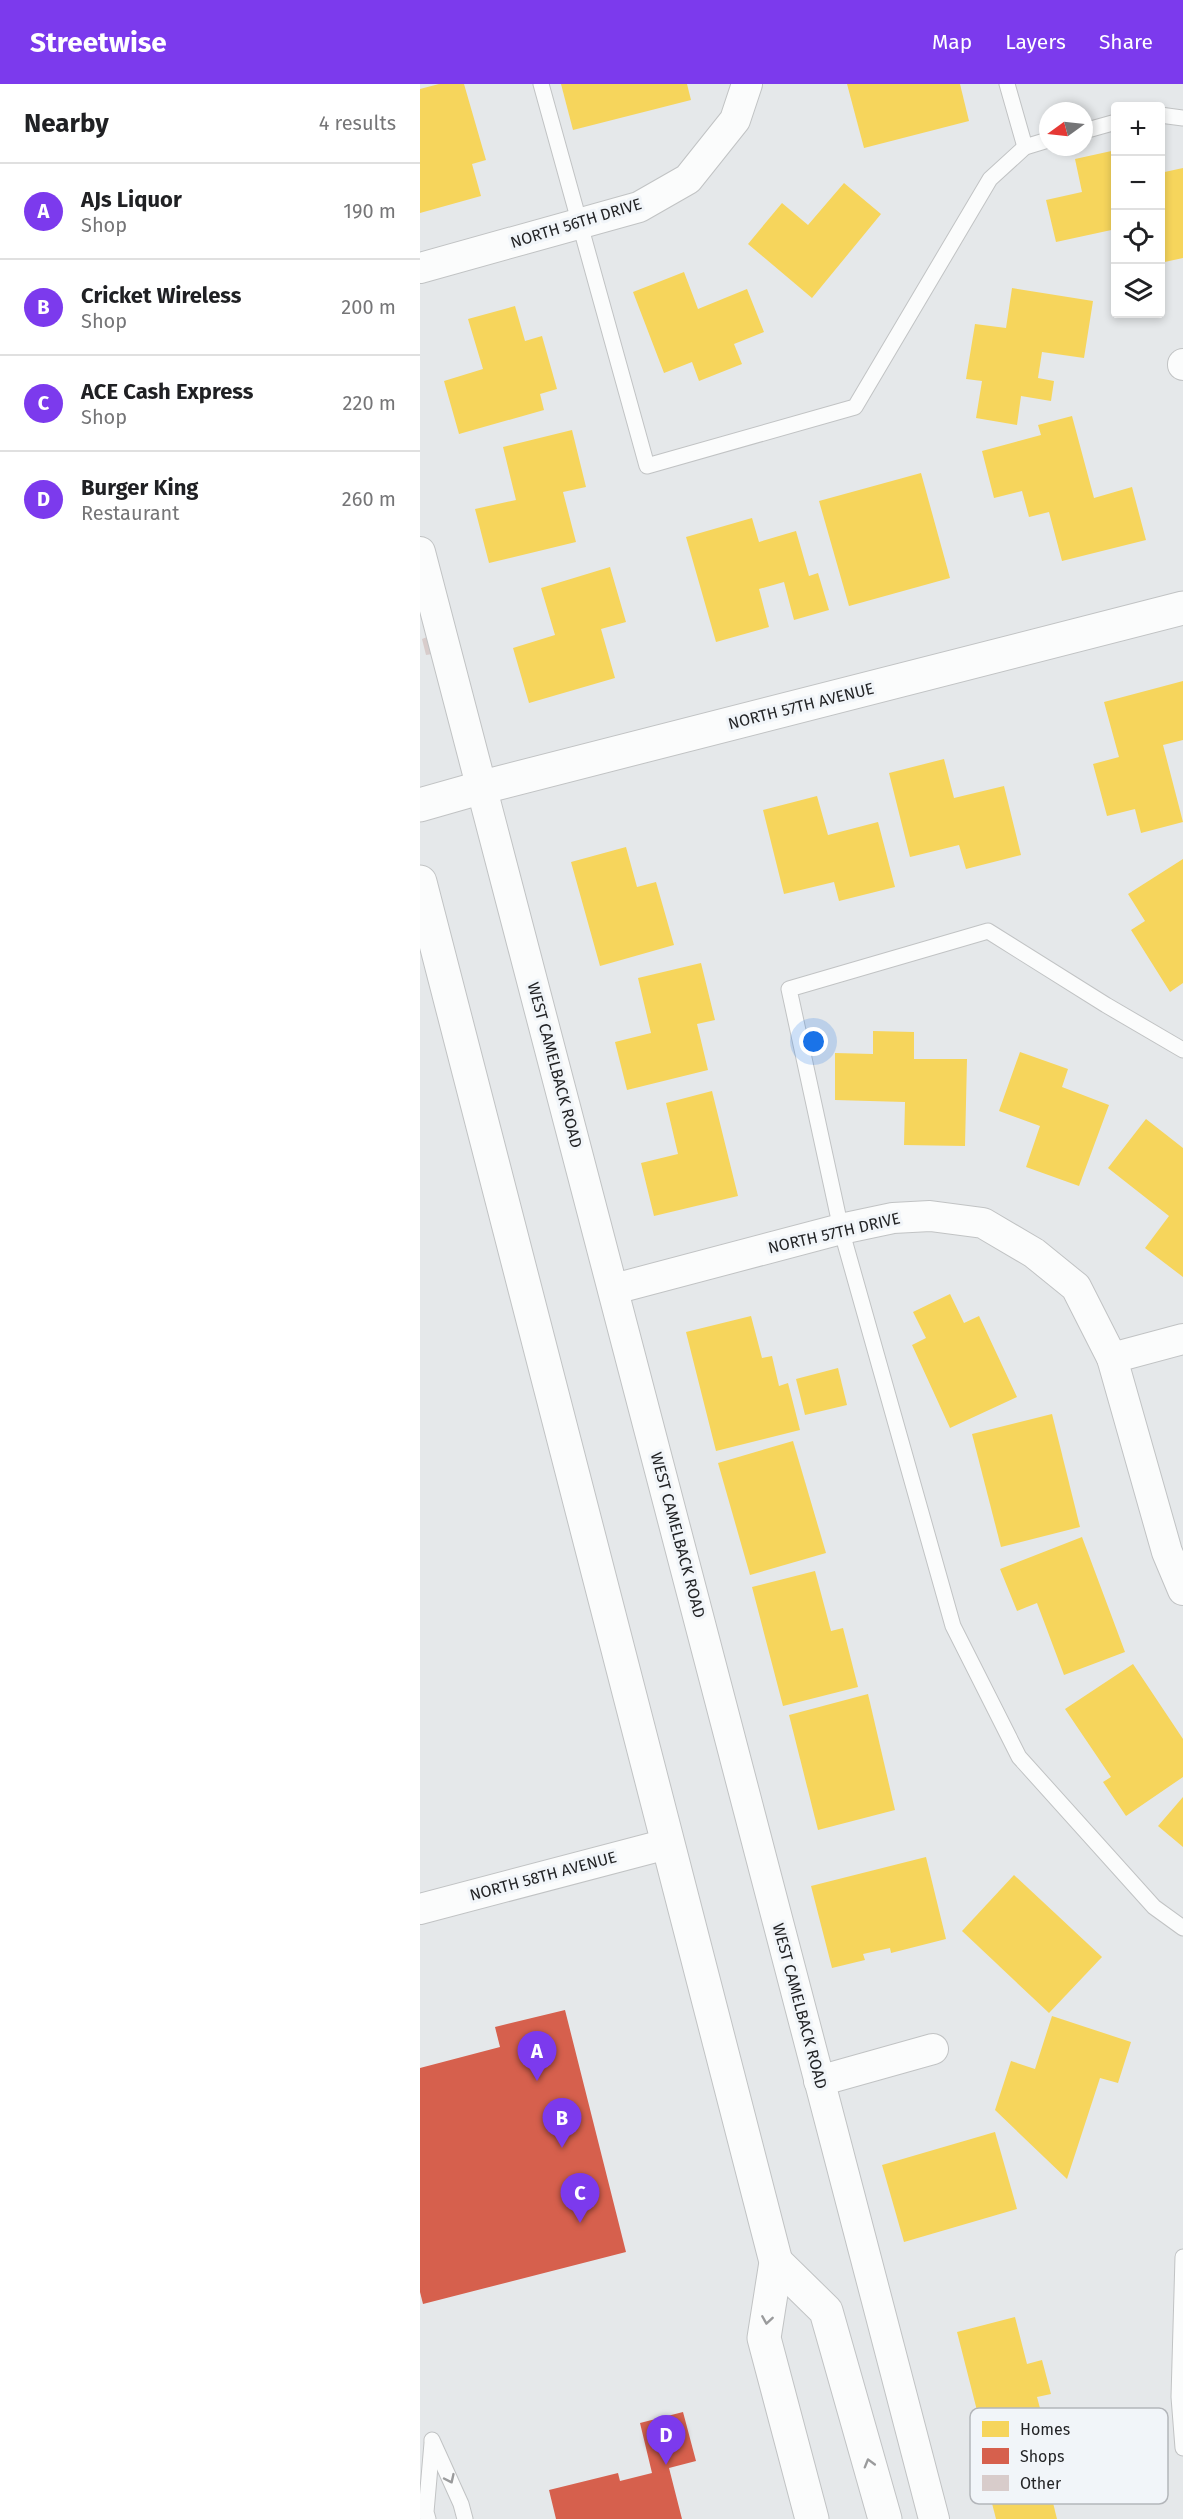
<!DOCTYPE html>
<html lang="en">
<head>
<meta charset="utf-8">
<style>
	body { margin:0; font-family:"Fira Sans",sans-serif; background:#f2f2f2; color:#202124 }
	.controls { position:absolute; right:18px; top:18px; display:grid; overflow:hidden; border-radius:6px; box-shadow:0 3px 9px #0003 }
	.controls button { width:54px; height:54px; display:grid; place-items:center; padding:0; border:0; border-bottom:2px solid #e0e0e0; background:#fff; color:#202124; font:30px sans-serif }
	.compass { position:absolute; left:619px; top:18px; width:54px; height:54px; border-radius:50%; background:#fff; box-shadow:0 3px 9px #0003; rotate:255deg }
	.you { position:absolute; left:394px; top:958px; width:21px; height:21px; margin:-15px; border:4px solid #fff; border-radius:50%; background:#1a73e8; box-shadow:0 0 0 9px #1a73e833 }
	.badge { display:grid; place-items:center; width:39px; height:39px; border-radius:50%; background:#7c3aed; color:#fff; font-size:20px; font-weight:700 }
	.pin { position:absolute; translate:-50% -50px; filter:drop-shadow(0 2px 3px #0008) }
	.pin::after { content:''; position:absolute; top:32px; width:21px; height:18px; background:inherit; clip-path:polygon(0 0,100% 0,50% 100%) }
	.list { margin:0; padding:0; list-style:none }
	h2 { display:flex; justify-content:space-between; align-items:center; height:78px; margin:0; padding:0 24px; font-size:26px }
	h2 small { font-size:20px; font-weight:400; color:#757577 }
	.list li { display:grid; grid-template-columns:39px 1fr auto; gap:18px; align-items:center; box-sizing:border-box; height:96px; padding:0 24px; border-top:2px solid #e0e0e0 }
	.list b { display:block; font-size:22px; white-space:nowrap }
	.list p { margin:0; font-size:20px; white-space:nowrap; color:#757577 }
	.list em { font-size:20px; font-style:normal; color:#757577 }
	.icon { flex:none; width:33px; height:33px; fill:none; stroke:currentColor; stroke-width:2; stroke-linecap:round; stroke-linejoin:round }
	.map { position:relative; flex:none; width:763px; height:2435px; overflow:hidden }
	header { display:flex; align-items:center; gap:36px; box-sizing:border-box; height:84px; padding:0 30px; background:#7c3aed; color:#fff }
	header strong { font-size:28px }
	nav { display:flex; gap:33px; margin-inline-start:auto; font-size:21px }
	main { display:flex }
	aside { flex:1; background:#fff }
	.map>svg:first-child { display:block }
</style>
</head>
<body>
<header>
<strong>Streetwise</strong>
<nav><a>Map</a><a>Layers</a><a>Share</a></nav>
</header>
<main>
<aside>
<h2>Nearby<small>4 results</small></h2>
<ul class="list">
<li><span class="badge">A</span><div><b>AJs Liquor</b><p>Shop</p></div><em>190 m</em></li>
<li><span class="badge">B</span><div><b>Cricket Wireless</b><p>Shop</p></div><em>200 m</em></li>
<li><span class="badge">C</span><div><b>ACE Cash Express</b><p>Shop</p></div><em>220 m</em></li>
<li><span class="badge">D</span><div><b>Burger King</b><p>Restaurant</p></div><em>260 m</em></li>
</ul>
</aside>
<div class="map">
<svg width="763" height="2435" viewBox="0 0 763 2435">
	<rect width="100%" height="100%" fill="#e5e8ea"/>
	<g fill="#f6d55c">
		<polygon points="19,0 44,0 66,76 52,80 61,112 0,129 0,5"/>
		<polygon points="141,0 267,0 271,16 153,46"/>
		<polygon points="427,0 540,0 549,37 444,64"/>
		<polygon points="696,66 696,145 636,158 626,116 662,108 655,75"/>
		<polygon points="763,84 763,174 740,179 740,89"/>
		<polygon points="424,99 461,130 392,214 328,160 362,119 388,141"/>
		<polygon points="264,188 278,225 327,205 344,248 314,260 322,280 279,297 272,278 244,289 213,208"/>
		<polygon points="592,204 673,217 664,274 622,268 618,294 634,297 631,317 601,312 597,341 556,334 562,297 546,295 555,240 586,244"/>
		<polygon points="95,222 105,257 122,252 137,305 120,310 124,326 39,350 24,297 63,285 48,235"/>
		<polygon points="652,332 674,414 712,403 726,456 642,477 629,428 609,433 602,407 574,414 562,367 621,351 618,341"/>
		<polygon points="152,346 166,403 143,408 156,458 69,479 55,425 96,416 83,363"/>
		<polygon points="501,389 530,494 429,522 399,417"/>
		<polygon points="332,434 339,458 376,447 389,492 398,489 409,526 374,536 364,498 339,505 349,543 296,558 266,453"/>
		<polygon points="190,483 206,538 181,545 195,594 109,619 93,564 135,551 121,504"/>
		<polygon points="763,597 763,656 743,661 763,738 721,749 715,725 687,732 673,680 699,673 684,618"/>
		<polygon points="524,675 534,714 584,702 601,771 546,785 539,761 490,773 469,689"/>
		<polygon points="397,712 408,751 458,738 475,803 419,817 414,798 364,810 343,726"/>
		<polygon points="206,763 217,803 236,798 254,861 180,882 151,778"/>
		<polygon points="763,775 763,899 750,908 711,846 725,837 708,810"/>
		<polygon points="281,879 295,936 277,940 288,986 207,1006 195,958 231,949 218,894"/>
		<polygon points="453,947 494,948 494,975 547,975 545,1062 484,1061 485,1018 415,1016 415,969 453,970"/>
		<polygon points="600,968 648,985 642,1003 689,1021 659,1102 606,1083 620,1042 579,1027"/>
		<polygon points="292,1007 318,1112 234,1132 221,1079 258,1070 246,1019"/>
		<polygon points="726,1035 763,1064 763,1193 725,1164 749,1132 688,1084"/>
		<polygon points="530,1210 544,1239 559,1232 597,1313 530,1344 492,1261 506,1254 493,1228"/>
		<polygon points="331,1232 342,1274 352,1272 359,1302 368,1299 380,1346 296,1367 266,1248"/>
		<polygon points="418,1284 427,1321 385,1331 376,1295"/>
		<polygon points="632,1330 660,1443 581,1463 552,1350"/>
		<polygon points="373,1357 406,1469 330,1491 298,1379"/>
		<polygon points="662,1453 705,1568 644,1591 617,1519 597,1527 580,1485"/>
		<polygon points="395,1487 411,1547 423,1544 438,1603 363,1622 332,1503"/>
		<polygon points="713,1580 763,1655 763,1693 706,1732 683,1698 691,1693 645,1625"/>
		<polygon points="448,1610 475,1726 398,1746 369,1631"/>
		<polygon points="763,1713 763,1763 738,1742"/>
		<polygon points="506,1773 526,1855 471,1869 470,1864 443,1870 445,1876 412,1884 391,1802"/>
		<polygon points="594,1791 682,1873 629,1929 542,1847"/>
		<polygon points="632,1932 711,1958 698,1999 680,1994 647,2095 575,2026 591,1977 615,1985"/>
		<polygon points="575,2048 597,2125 484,2158 462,2081"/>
		<polygon points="595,2233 607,2280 622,2276 631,2310 617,2313 625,2343 565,2358 537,2248"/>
		<polygon points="618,2358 637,2435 576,2435 560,2372"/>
	</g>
	<g fill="#d6604d">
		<polygon points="145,1926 206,2168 3,2220 0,2208 0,1984 80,1963 75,1943"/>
		<polygon points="263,2328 276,2377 249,2384 262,2435 136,2435 129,2406 198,2389 200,2397 232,2389 220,2339"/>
	</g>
	<polygon fill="#d8cccb" points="7,553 12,570 6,571 2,555"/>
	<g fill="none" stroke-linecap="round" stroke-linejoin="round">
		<defs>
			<g id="lane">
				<polyline points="121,0 227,382 435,323 570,95 605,63 628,56"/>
				<polyline points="587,0 605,63"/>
				<polyline points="740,31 763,34"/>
				<polyline points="664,47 696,38"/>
				<polyline points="763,966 686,921 568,847 369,905 421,1145 533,1542 599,1673 734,1823 763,1844"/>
				<polyline points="763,2173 759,2313 763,2364"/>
				<polyline points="12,2356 41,2420 45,2435"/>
				<polyline points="8,2435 6,2428 12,2359"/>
			</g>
			<g id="street">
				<polyline points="0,184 219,123 268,95 315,36 327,0"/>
				<polyline points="763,280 763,281"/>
				<polyline points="0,468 514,2435"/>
				<polyline points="194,1205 421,1145 473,1134 510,1132 563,1139 614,1169 656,1203 692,1274 747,1468 763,1506"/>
				<polyline points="692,1274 763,1255"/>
				<polyline points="0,1825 247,1760"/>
				<polyline points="399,1997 513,1965"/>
			</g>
			<polyline id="secondary" points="0,721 63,703 763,524"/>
			<g id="primary">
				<polyline points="0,798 356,2178 344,2254 392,2435"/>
				<polyline points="356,2178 406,2227 465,2435"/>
			</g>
		</defs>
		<use href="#lane" stroke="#c1c3c4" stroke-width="17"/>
		<use href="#street" stroke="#c1c3c4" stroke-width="32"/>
		<use href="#secondary" stroke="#c1c3c4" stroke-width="35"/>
		<use href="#primary" stroke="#c1c3c4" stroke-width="35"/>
		<use href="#lane" stroke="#fbfcfc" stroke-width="15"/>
		<use href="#street" stroke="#fbfcfc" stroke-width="30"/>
		<use href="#secondary" stroke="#fbfcfc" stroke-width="33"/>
		<use href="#primary" stroke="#fbfcfc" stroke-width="33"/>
	</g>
	<defs><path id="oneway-chevron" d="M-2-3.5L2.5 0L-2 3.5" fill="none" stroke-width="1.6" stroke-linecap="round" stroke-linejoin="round" transform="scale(1.5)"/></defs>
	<g stroke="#9a9b9c">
		<use href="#oneway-chevron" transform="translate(347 2236) rotate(99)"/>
		<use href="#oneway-chevron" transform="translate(449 2379) rotate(-106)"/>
		<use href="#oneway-chevron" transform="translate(30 2395) rotate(65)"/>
	</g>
	<g text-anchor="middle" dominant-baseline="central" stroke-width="6" stroke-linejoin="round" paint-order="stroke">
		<g font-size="16" fill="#232426" stroke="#f1f5f9">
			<text transform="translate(156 139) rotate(-17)">NORTH 56TH DRIVE</text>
			<text transform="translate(381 622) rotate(-14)">NORTH 57TH AVENUE</text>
			<text transform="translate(135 981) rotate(75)">WEST CAMELBACK ROAD</text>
			<text transform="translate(414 1149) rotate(-13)">NORTH 57TH DRIVE</text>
			<text transform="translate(258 1451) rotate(75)">WEST CAMELBACK ROAD</text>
			<text transform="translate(123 1792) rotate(-15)">NORTH 58TH AVENUE</text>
			<text transform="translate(380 1922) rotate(75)">WEST CAMELBACK ROAD</text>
		</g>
	</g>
	<rect x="550" y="2324" width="198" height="96" rx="9" fill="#f1f5f9" stroke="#b3b6ba" stroke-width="1.5"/>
	<rect x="562" y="2337" width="27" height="16" fill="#f6d55c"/>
	<rect x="562" y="2364" width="27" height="16" fill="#d6604d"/>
	<rect x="562" y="2391" width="27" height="16" fill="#d8cccb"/>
	<g font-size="16" fill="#232426">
		<text x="600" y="2351">Homes</text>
		<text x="600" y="2378">Shops</text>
		<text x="600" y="2405">Other</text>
	</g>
</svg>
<div class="controls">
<button>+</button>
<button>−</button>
<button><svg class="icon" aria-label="locate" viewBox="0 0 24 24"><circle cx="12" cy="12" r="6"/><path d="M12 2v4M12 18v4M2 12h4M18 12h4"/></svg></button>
<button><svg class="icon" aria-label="layers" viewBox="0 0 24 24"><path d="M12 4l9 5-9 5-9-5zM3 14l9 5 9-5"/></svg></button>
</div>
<svg class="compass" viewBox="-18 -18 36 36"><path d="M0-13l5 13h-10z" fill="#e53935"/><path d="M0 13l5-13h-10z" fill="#757577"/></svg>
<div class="you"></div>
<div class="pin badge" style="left:117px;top:1997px">A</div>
<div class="pin badge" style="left:142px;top:2064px">B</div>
<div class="pin badge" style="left:160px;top:2139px">C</div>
<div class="pin badge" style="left:246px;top:2381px">D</div>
</div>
</main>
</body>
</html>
